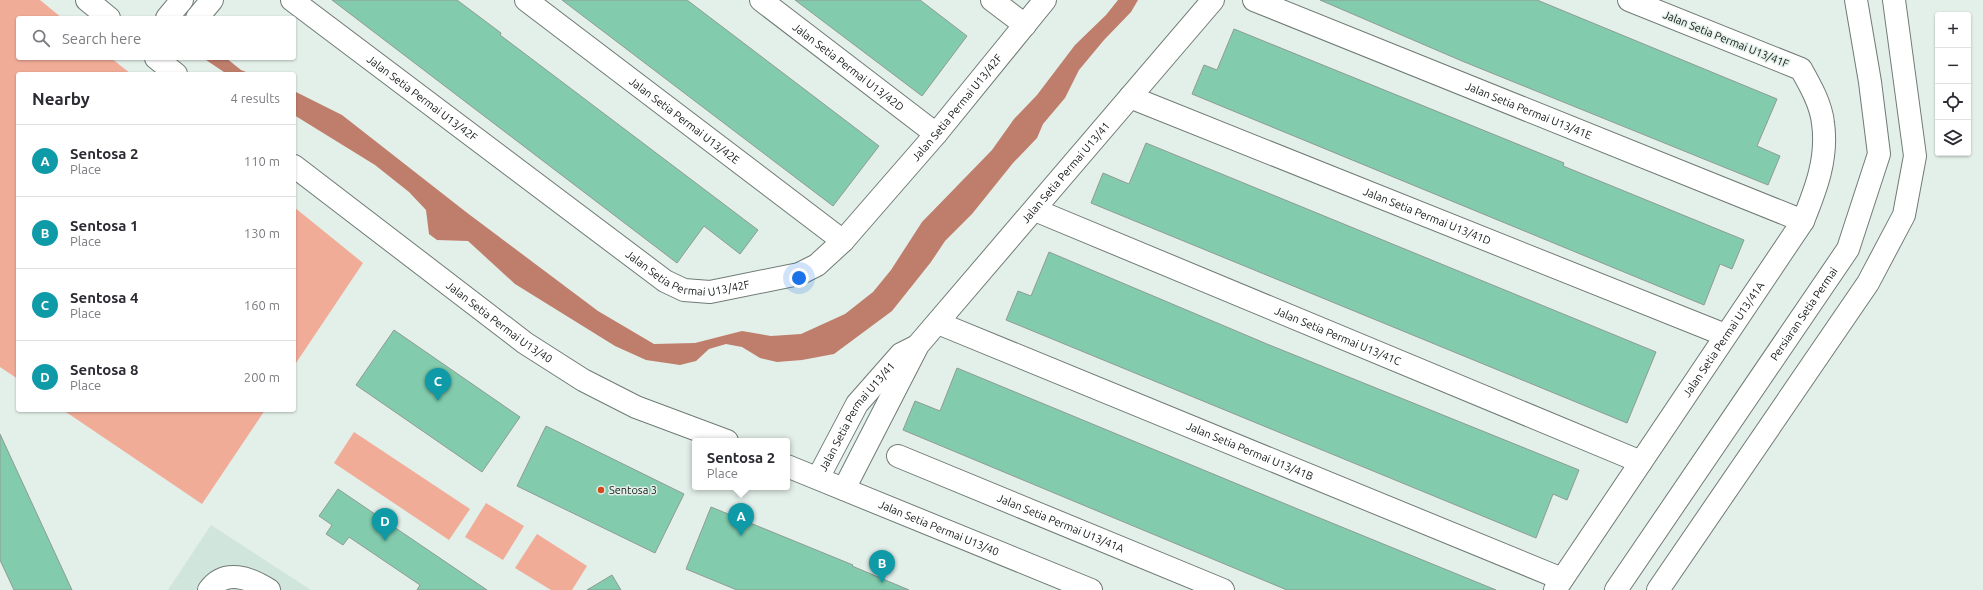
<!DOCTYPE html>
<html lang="en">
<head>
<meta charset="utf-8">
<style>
	body { margin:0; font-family:Ubuntu,sans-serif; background:#f2f2f3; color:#2b2b33 }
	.controls { position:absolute; right:12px; top:12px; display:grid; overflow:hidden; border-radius:4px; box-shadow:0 1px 3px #0004 }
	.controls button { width:36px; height:36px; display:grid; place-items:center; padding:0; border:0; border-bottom:1px solid #e1e1e2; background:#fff; color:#2b2b33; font:20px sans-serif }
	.you { position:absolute; left:799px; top:278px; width:14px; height:14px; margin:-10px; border:3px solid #fff; border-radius:50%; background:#1a73e8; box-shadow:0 0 0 6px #1a73e833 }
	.badge { display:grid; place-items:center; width:26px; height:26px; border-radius:50%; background:#0b8043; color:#fff; font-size:13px; font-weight:700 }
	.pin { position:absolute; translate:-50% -33px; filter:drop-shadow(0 1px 2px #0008) }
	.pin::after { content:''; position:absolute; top:21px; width:14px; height:12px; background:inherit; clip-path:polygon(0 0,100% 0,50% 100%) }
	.popup { position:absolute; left:692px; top:438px; width:98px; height:52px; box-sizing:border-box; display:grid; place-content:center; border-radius:4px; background:#fff; filter:drop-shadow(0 1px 3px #0005); font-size:13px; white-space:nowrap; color:#7c7c81 }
	.popup b { font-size:15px; color:#2b2b33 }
	.popup::after { content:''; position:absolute; left:50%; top:100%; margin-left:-8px; border:8px solid transparent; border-top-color:#fff }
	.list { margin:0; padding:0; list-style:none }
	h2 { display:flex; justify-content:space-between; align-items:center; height:52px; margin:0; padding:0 16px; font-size:17px }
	h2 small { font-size:13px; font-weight:400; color:#7c7c81 }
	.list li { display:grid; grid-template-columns:26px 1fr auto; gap:12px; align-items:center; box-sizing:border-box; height:72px; padding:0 16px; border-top:1px solid #e1e1e2 }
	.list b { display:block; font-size:15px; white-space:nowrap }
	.list p { margin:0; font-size:13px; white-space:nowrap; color:#7c7c81 }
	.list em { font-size:13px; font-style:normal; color:#7c7c81 }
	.icon { flex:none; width:22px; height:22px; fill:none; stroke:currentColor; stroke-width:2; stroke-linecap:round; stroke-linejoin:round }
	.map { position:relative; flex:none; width:1983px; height:590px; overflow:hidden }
	.search { position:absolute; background:#fff; box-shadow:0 1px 3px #0004; left:16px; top:16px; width:280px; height:44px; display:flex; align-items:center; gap:10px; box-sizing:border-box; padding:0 14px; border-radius:4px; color:#7c7c81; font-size:15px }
	.panel { position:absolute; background:#fff; box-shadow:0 1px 3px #0004; left:16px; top:72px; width:280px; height:340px; border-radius:4px }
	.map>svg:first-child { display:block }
</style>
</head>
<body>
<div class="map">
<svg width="1983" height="590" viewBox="0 0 1983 590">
	<rect width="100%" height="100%" fill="#e3efe9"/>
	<polygon fill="#d0e5db" points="211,525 311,590 168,590"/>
	<g fill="#f1ac98">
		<polygon points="0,0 40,0 62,18 18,18 18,58 111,58 131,74 18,74 18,379 0,367"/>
		<polygon points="294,207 363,263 294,366"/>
		<polygon points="63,410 265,410 202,504"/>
		<polygon points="354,432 470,509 449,540 334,463"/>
		<polygon points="486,503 524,526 503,560 465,537"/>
		<polygon points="537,534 587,566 572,590 551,590 515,568"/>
	</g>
	<g fill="#bf7e6b">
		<polygon points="1118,0 1138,0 1131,12 1104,40 1079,70 1065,98 1043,124 1037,138 1013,163 972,214 945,241 931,262 892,311 834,354 802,360 777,362 760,358 742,347 726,344 709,349 696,361 680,365 646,360 615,346 515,284 468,241 437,240 429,234 426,210 409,192 375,165 294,115 294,91 342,115 466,212 598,311 654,344 695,343 742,331 771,336 801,334 845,314 873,292 891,270 922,222 992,150 1014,119 1037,95 1075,45 1106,15"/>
		<polygon points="206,58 226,58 241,70 251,74 227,74 206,60"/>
	</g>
	<g fill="#82ccad" stroke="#8f9b95">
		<polygon points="332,0 457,0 501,33 500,35 758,230 740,254 704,226 677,263"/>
		<polygon points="562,0 687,0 879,146 833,206"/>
		<polygon points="795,0 920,0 967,36 922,96"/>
		<polygon points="1320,0 1537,0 1777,99 1757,146 1780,156 1768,185 1462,61"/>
		<polygon points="1234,29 1564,163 1563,166 1744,240 1732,269 1720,264 1704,305 1192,94 1204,65 1217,70"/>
		<polygon points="1146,143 1656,352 1627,423 1091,203 1103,173 1129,184"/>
		<polygon points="1049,252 1267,344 1579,470 1567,500 1553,494 1536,538 1006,320 1018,291 1031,296"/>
		<polygon points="394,330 520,417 482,472 356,385"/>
		<polygon points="957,368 1305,512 1496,590 1287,590 903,430 915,401 940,411"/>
		<polygon points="546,426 684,494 655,553 517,486"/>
		<polygon points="0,434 72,590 14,590 0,560"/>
		<polygon points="338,489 487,590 417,590 420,585 349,537 343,545 326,534 332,525 319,516"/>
		<polygon points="711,507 853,565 852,566 909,590 737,590 686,569"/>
		<polygon points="612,575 621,590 587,590"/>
	</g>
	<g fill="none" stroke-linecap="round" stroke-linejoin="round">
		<defs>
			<g id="minor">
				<polyline points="87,0 109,18"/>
				<path id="s1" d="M292,0L665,281L684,290L710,292L799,274L817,265L843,241L936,134L1045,0"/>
				<path id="s2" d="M526,0L843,241"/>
				<path id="s3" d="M761,0L936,134"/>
				<polyline points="992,0 1025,25"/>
				<path id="s4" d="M1254,0L1803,221"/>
				<polyline points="167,18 182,0"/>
				<polyline points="197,18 212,0"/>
				<polyline points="156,58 176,74"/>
				<path id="s5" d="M1130,97L1725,335"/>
				<path id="s6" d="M294,166L525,343L583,380L636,407L727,441"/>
				<path id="s7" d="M1035,210L1641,462"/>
				<path id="s8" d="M938,323L1562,579"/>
				<path id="s9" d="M898,456L1223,590"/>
				<path id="s10" d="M787,466L1091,590"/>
				<path id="s11" d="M818,478L857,404L901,354L917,346"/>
				<path id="s12" d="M844,489L918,345L1213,0"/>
				<path d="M209,590C225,568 250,578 269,590"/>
				<path id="s13" d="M1555,590L1803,221C1816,189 1828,158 1823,123C1821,104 1810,85 1801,69L1629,0"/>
				<path id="s14" d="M1616,590L1848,249L1879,154L1870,82L1856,0"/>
				<polyline points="1658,590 1868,283 1904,215 1915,156 1894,0"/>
			</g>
		</defs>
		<use href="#minor" stroke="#707b76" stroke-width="24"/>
		<use href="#minor" stroke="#fff" stroke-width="22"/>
	</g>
	<circle fill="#d34a1f" stroke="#e3efe9" stroke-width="1.5" cx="601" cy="490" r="4"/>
	<g text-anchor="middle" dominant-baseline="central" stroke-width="3" stroke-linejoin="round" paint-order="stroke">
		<g font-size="11" fill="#131816" stroke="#e3efe9">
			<text transform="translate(1726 39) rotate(22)">Jalan Setia Permai U13/41F</text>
			<text stroke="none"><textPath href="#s3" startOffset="110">Jalan Setia Permai U13/42D</textPath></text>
			<text stroke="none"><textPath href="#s1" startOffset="163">Jalan Setia Permai U13/42F</textPath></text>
			<text stroke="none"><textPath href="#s1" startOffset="836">Jalan Setia Permai U13/42F</textPath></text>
			<text stroke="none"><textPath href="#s4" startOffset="296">Jalan Setia Permai U13/41E</textPath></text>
			<text stroke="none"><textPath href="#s2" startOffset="199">Jalan Setia Permai U13/42E</textPath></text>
			<text stroke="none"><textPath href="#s12" startOffset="389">Jalan Setia Permai U13/41</textPath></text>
			<text stroke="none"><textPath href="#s5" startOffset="320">Jalan Setia Permai U13/41D</textPath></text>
			<text stroke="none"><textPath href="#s1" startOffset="487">Jalan Setia Permai U13/42F</textPath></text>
			<text stroke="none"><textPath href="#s14" startOffset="334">Persiaran Setia Permai</textPath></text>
			<text stroke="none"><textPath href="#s6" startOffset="258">Jalan Setia Permai U13/40</textPath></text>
			<text stroke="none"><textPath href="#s7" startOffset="328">Jalan Setia Permai U13/41C</textPath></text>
			<text stroke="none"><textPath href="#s13" startOffset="302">Jalan Setia Permai U13/41A</textPath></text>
			<text stroke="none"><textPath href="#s11" startOffset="73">Jalan Setia Permai U13/41</textPath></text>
			<text stroke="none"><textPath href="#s8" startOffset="337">Jalan Setia Permai U13/41B</textPath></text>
			<text stroke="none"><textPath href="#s9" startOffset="176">Jalan Setia Permai U13/41A</textPath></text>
			<text stroke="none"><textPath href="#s10" startOffset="164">Jalan Setia Permai U13/40</textPath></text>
		</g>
		<g font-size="11" fill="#131816" stroke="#e3efe9" text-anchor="start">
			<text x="609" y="490">Sentosa 3</text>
		</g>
	</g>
</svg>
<div class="controls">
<button>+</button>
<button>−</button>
<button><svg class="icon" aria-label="locate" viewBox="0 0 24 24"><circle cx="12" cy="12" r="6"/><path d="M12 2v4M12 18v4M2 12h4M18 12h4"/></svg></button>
<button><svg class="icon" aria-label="layers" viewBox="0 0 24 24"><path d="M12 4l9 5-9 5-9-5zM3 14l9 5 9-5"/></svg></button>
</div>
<div class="you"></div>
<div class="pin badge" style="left:741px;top:536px;background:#0f9aa8">A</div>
<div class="popup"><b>Sentosa 2</b>Place</div>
<div class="pin badge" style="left:882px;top:583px;background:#0f9aa8">B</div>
<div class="pin badge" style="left:438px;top:401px;background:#0f9aa8">C</div>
<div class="pin badge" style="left:385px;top:541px;background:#0f9aa8">D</div>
<div class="search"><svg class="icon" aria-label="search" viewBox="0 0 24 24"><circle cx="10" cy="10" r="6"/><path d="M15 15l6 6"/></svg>Search here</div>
<section class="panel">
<h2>Nearby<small>4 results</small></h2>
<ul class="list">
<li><span class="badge" style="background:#0f9aa8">A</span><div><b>Sentosa 2</b><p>Place</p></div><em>110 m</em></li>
<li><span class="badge" style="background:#0f9aa8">B</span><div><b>Sentosa 1</b><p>Place</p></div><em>130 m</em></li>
<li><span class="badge" style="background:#0f9aa8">C</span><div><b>Sentosa 4</b><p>Place</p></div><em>160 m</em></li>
<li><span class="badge" style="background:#0f9aa8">D</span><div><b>Sentosa 8</b><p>Place</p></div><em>200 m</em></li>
</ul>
</section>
</div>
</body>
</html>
